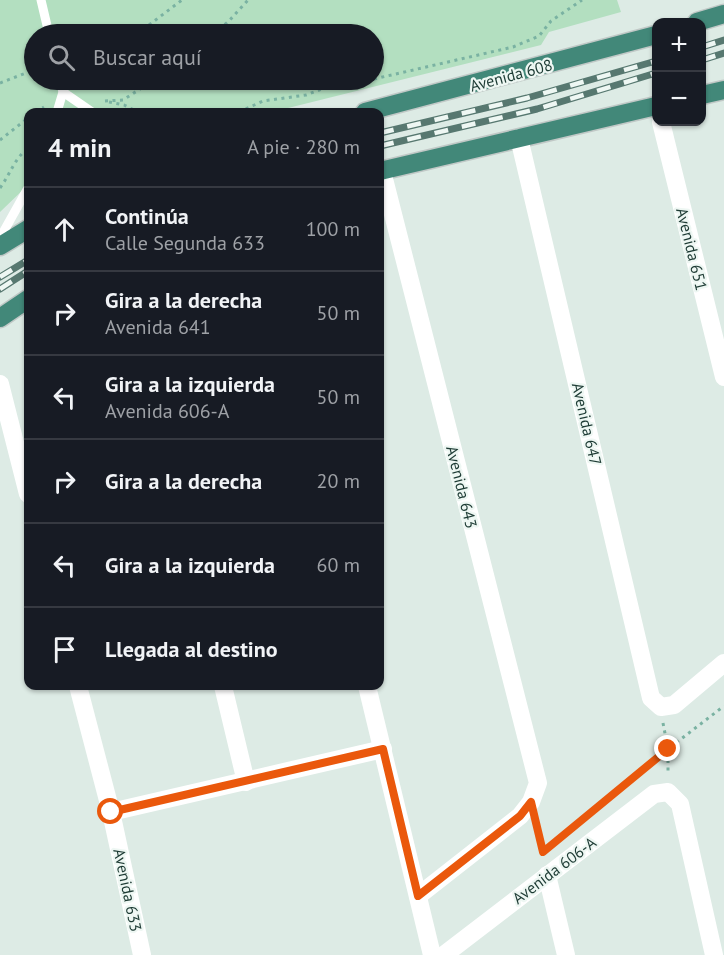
<!DOCTYPE html>
<html lang="es">
<head>
<meta charset="utf-8">
<style>
	body { margin:0; font-family:"PT Sans",sans-serif; background:#20242c; color:#f1f3f6 }
	.controls { position:absolute; right:18px; top:18px; display:grid; overflow:hidden; border-radius:12px; box-shadow:0 2px 4px #0004 }
	.controls button { width:54px; height:54px; display:grid; place-items:center; padding:0; border:0; border-bottom:2px solid #363941; background:#171b24; color:#f1f3f6; font:30px sans-serif }
	.stop { position:absolute; width:18px; height:18px; margin:-14px; border:4px solid #ea580c; border-radius:50%; background:#fff }
	.stop.end { background:#ea580c; border-color:#fff; box-shadow:0 2px 6px #0008 }
	.list { margin:0; padding:0; list-style:none }
	h2 { display:flex; justify-content:space-between; align-items:center; height:78px; margin:0; padding:0 24px; font-size:26px }
	h2 small { font-size:20px; font-weight:400; color:#9ea1a6 }
	.list li { display:grid; grid-template-columns:39px 1fr auto; gap:18px; align-items:center; box-sizing:border-box; height:84px; padding:0 24px; border-top:2px solid #363941 }
	.list b { display:block; font-size:22px; white-space:nowrap }
	.list p { margin:0; font-size:20px; white-space:nowrap; color:#9ea1a6 }
	.list em { font-size:20px; font-style:normal; color:#9ea1a6 }
	.icon { flex:none; width:33px; height:33px; fill:none; stroke:currentColor; stroke-width:2; stroke-linecap:round; stroke-linejoin:round }
	.map { position:relative; flex:none; width:724px; height:955px; overflow:hidden }
	.search { position:absolute; background:#171b24; box-shadow:0 2px 4px #0004; left:24px; top:24px; width:360px; height:66px; display:flex; align-items:center; gap:15px; box-sizing:border-box; padding:0 21px; border-radius:33px; color:#9ea1a6; font-size:22px }
	.panel { position:absolute; background:#171b24; box-shadow:0 2px 4px #0004; left:24px; top:108px; width:360px; height:582px; border-radius:12px }
	.map>svg:first-child { display:block }
</style>
</head>
<body>
<div class="map">
<svg width="724" height="955" viewBox="0 0 724 955">
	<rect width="100%" height="100%" fill="#ddebe5"/>
	<path fill="#b3dfc0" fill-rule="evenodd" d="M0,0H617L621,12L549,32L541,45L272,112H28V185L0,212ZM34,34H374V80H34Z"/>
	<g fill="none" stroke-linecap="round" stroke-linejoin="round">
		<defs>
			<g id="trunk">
				<polyline points="697,22 724,14"/>
				<polyline points="702,95 724,90"/>
				<polyline points="365,112 656,35"/>
				<polyline points="380,171 656,106"/>
				<polyline points="0,246 28,229"/>
				<polyline points="0,318 28,299"/>
			</g>
		</defs>
		<use href="#trunk" stroke="#c0c8c6" stroke-width="21"/>
		<g stroke="#7ab2a2" stroke-width="3" stroke-dasharray="3 4.5" stroke-linecap="butt">
			<polyline points="137,34 182,0"/>
			<polyline points="213,34 229,21 248,0"/>
			<polyline points="374,79 513,47 539,36 551,21 582,0"/>
			<polyline points="0,83 31,71"/>
			<polyline points="105,101 123,100 154,80"/>
			<polyline points="109,102 124,105 138,112"/>
			<polyline points="36,112 44,107"/>
			<polyline points="239,112 263,101 306,95 327,87 371,80"/>
			<polyline points="0,140 28,118"/>
			<path d="M0,188C11,173 14,159 28,148"/>
			<polyline points="663,723 668,749 668,773"/>
			<polyline points="537,824 544,853"/>
			<polyline points="543,852 668,749 724,706"/>
		</g>
		<g stroke="#fff" stroke-width="9">
			<polyline points="41,0 49,34"/>
			<polyline points="63,92 92,112"/>
			<polyline points="57,112 63,92 60,80"/>
			<polyline points="0,238 28,188"/>
		</g>
		<g stroke="#fff" stroke-width="18">
			<polyline points="661,122 724,377"/>
			<polyline points="519,138 651,698 661,707 674,705 724,663"/>
			<polyline points="382,171 538,783 531,802 520,816 418,896"/>
			<polyline points="0,384 28,494"/>
			<polyline points="78,686 111,812 142,955"/>
			<polyline points="223,686 246,782"/>
			<polyline points="367,686 432,955"/>
			<polyline points="111,812 383,749"/>
			<polyline points="547,875 566,955"/>
			<polyline points="444,955 654,794 668,792 680,804 714,955"/>
		</g>
		<use href="#trunk" stroke="#428879" stroke-width="18"/>
		<defs>
			<g id="rail">
				<polyline points="702,47 724,40"/>
				<polyline points="702,60 724,53"/>
				<polyline points="380,133 527,98 656,61"/>
				<polyline points="380,146 537,109 656,73"/>
				<polyline points="0,277 28,260"/>
				<polyline points="0,289 28,271"/>
			</g>
		</defs>
		<use href="#rail" stroke="#577870" stroke-width="7"/>
		<use href="#rail" stroke="#eef7f3" stroke-width="4.5" stroke-dasharray="14" stroke-linecap="butt"/>
	</g>
	<g fill="none" stroke-linecap="round" stroke-linejoin="round">
		<polyline stroke="#ea580c" stroke-width="8" points="111,812 383,749 418,896 520,816 531,802 543,852 668,749"/>
	</g>
	<g text-anchor="middle" dominant-baseline="central" stroke-width="4.5" stroke-linejoin="round" paint-order="stroke">
		<g font-size="16" fill="#1d3b34" stroke="#eef7f3">
			<text transform="translate(511 75) rotate(-15)">Avenida 608</text>
			<text transform="translate(692 249) rotate(76)">Avenida 651</text>
			<text transform="translate(587 424) rotate(77)">Avenida 647</text>
			<text transform="translate(462 487) rotate(76)">Avenida 643</text>
			<text transform="translate(554 870) rotate(-37)">Avenida 606-A</text>
			<text transform="translate(128 890) rotate(78)">Avenida 633</text>
		</g>
	</g>
</svg>
<div class="controls">
<button>+</button>
<button>−</button>
</div>
<div class="stop" style="left:111px;top:812px"></div>
<div class="stop end" style="left:668px;top:749px"></div>
<div class="search"><svg class="icon" aria-label="search" viewBox="0 0 24 24"><circle cx="10" cy="10" r="6"/><path d="M15 15l6 6"/></svg>Buscar aquí</div>
<section class="panel">
<h2>4 min<small>A pie · 280 m</small></h2>
<ul class="list">
<li><svg class="icon" aria-label="ahead" viewBox="0 0 24 24"><path d="M12 20V5M6 11l6-6 6 6"/></svg><div><b>Continúa</b><p>Calle Segunda 633</p></div><em>100 m</em></li>
<li><svg class="icon" aria-label="right" viewBox="0 0 24 24"><path d="M7 20v-9h11M14 6l5 5-5 5"/></svg><div><b>Gira a la derecha</b><p>Avenida 641</p></div><em>50 m</em></li>
<li><svg class="icon" aria-label="left" viewBox="0 0 24 24"><path d="M17 20v-9H6M10 6l-5 5 5 5"/></svg><div><b>Gira a la izquierda</b><p>Avenida 606-A</p></div><em>50 m</em></li>
<li><svg class="icon" aria-label="right" viewBox="0 0 24 24"><path d="M7 20v-9h11M14 6l5 5-5 5"/></svg><div><b>Gira a la derecha</b></div><em>20 m</em></li>
<li><svg class="icon" aria-label="left" viewBox="0 0 24 24"><path d="M17 20v-9H6M10 6l-5 5 5 5"/></svg><div><b>Gira a la izquierda</b></div><em>60 m</em></li>
<li><svg class="icon" aria-label="arrive" viewBox="0 0 24 24"><path d="M6 21V4h12l-3 4 3 4H6"/></svg><div><b>Llegada al destino</b></div></li>
</ul>
</section>
</div>
</body>
</html>
